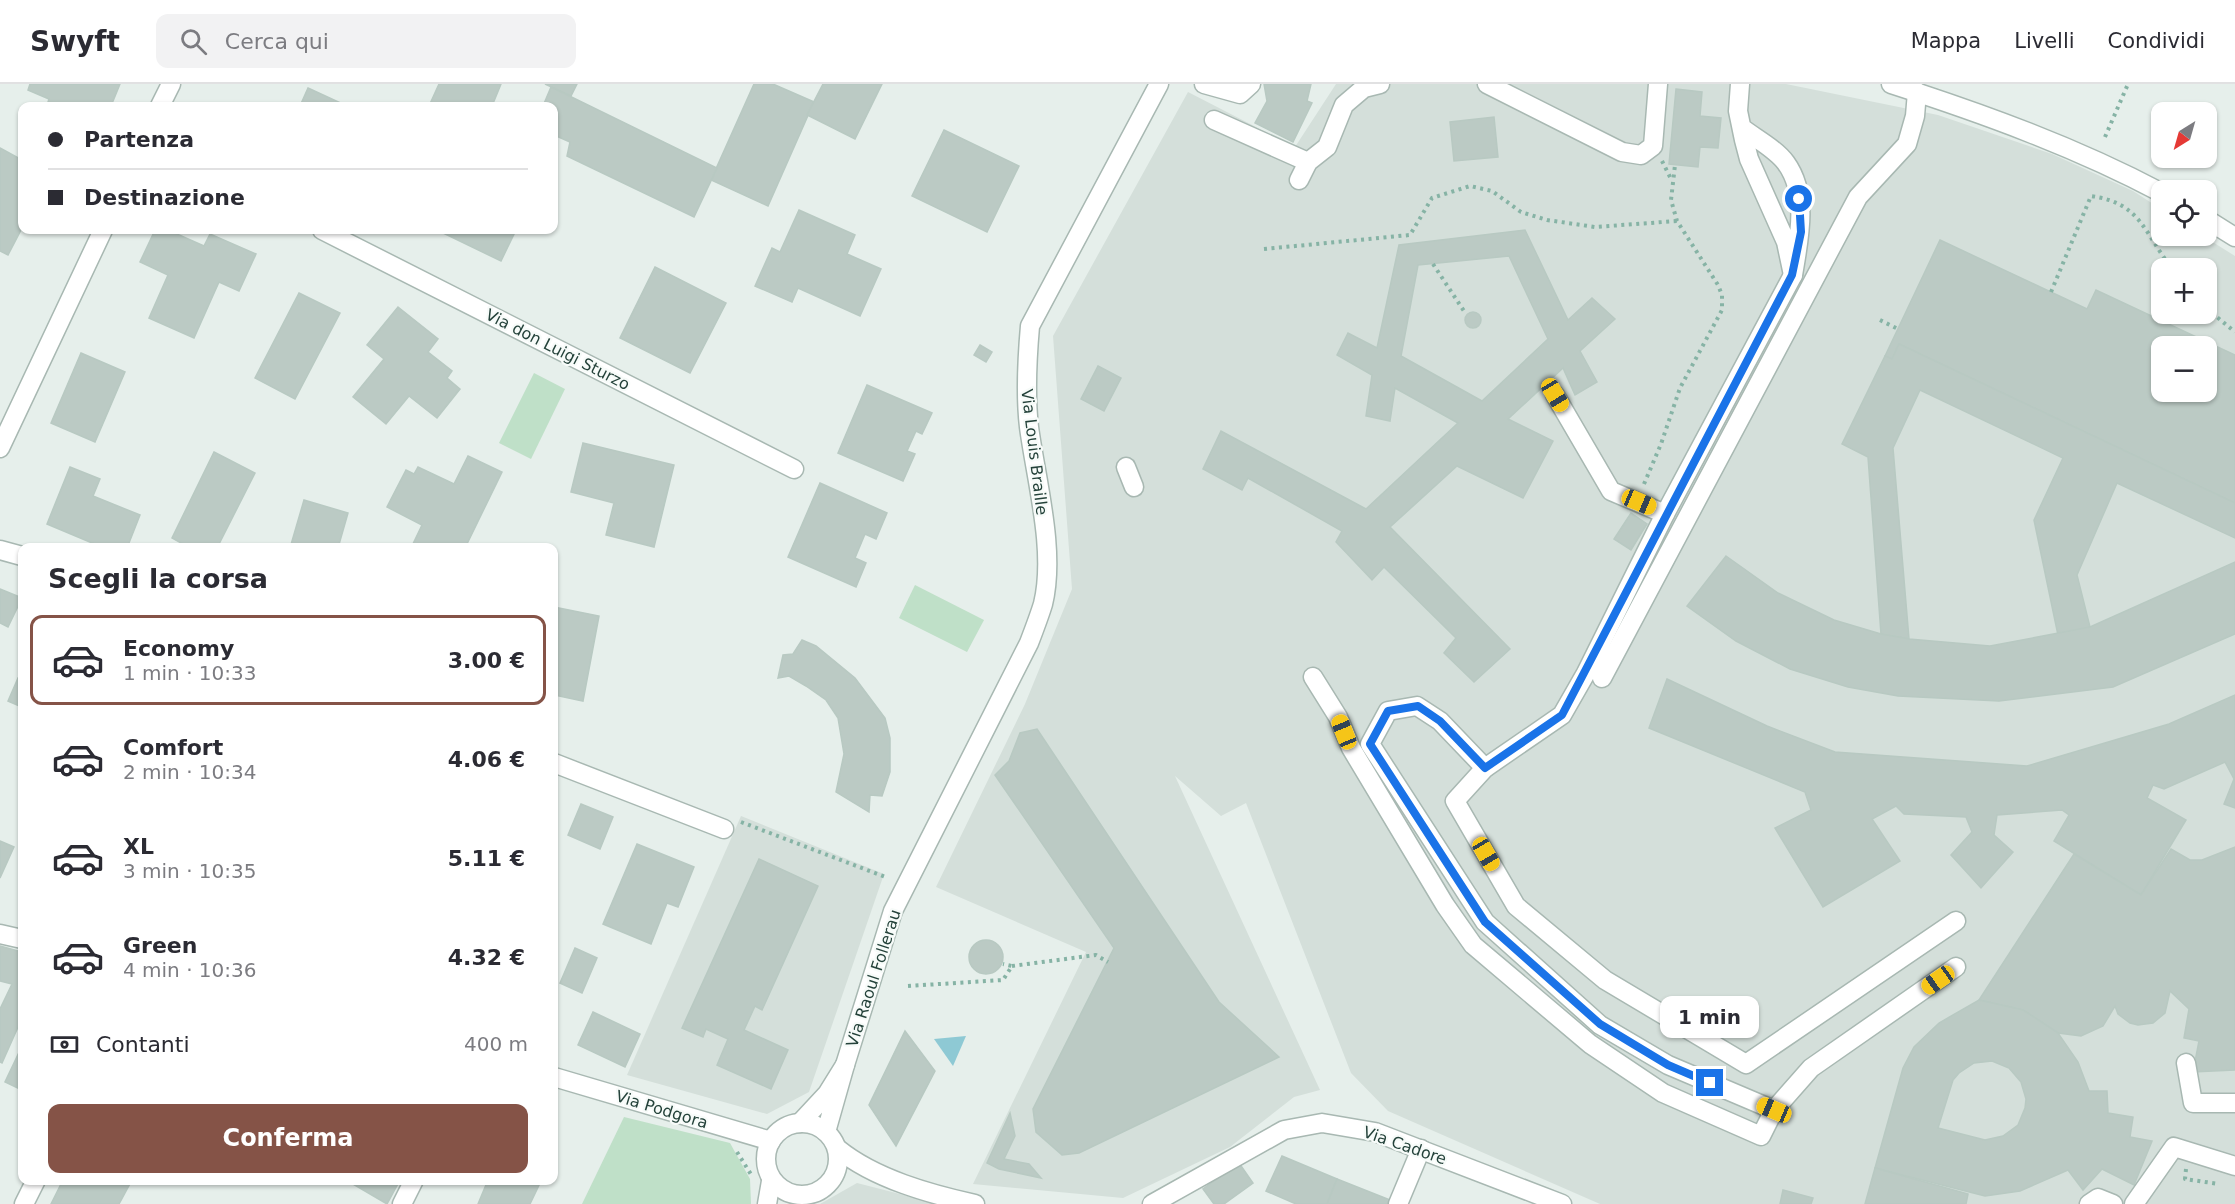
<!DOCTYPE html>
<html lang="it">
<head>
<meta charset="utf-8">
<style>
  :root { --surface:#fff; --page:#f2f2f3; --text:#2b2b33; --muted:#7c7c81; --line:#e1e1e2; --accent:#855347 }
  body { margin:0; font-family:"DejaVu Sans",sans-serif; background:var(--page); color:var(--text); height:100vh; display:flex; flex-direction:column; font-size:22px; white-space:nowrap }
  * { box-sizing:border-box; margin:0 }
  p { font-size:20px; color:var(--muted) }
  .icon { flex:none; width:33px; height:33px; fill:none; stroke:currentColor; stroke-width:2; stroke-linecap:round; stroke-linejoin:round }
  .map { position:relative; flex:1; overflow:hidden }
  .side { position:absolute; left:18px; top:459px; width:540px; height:642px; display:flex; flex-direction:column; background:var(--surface); border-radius:12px; box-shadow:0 2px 4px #0004 }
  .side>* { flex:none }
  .banner { position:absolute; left:18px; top:18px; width:540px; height:132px; border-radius:12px; box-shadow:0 2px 4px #0004; display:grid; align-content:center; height:132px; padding:0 30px; background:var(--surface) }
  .needle { width:39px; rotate:217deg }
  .tools { position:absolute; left:2151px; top:18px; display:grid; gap:12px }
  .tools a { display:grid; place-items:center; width:66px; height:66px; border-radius:12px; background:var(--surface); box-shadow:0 2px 4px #0004; font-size:30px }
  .end { position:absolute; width:27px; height:27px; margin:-14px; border:8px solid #1a73e8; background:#fff; box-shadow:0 0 0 3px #fff }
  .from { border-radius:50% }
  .bubble { position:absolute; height:42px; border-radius:12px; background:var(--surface); box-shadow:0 2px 4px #0004; font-size:20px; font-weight:800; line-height:42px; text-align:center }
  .car { position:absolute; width:18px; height:36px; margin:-18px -9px; border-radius:8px; box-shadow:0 0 4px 2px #0007; background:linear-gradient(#f5c518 24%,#345 0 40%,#f5c518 0 76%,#345 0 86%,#f5c518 0) }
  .banner b { display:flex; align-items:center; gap:21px; height:57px; font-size:22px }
  .banner b+b { border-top:2px solid var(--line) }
  .banner i { width:15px; height:15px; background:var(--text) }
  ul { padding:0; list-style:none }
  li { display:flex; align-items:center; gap:18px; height:90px; margin:0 12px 9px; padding:0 18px; border:3px solid transparent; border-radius:12px }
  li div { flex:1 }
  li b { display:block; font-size:22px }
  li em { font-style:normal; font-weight:800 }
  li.on { border-color:var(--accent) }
  li>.icon { width:54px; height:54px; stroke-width:1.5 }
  h2 { padding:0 30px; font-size:27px; line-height:72px }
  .pay { display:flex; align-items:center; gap:15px; height:66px; padding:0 30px; font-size:22px }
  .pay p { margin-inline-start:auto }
  .action { display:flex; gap:12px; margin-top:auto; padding:12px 30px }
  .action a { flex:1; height:69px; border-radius:12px; background:var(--accent); color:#fff; font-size:24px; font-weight:800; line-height:69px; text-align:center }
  header { display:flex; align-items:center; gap:36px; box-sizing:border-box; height:84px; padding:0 30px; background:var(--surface); border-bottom:2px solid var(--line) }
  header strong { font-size:28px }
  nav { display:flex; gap:33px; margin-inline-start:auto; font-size:21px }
  .search { width:420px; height:54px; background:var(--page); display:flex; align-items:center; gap:15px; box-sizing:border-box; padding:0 21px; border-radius:12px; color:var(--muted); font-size:22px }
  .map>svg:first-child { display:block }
  .built { fill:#d4dfda; fill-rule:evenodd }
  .green { fill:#bfe0c8 }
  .water { fill:#8ec9d4 }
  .building { fill:#bbcac4; stroke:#b8c9c2; stroke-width:1.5; fill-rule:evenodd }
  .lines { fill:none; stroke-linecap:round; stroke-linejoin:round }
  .minor-casing { stroke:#a8b8b2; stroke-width:21 }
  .path { stroke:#86b3a5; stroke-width:4; stroke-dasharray:3 4.5; stroke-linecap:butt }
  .minor { stroke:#fff; stroke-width:18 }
  .route { stroke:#1a73e8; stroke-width:8 }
  .labels { text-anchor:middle; stroke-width:4.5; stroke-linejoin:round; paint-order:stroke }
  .street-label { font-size:16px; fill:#24423a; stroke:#f7fbf9 }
</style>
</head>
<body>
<header>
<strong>Swyft</strong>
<div class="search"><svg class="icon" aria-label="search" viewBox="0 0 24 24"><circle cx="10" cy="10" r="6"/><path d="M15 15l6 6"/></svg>Cerca qui</div>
<nav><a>Mappa</a><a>Livelli</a><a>Condividi</a></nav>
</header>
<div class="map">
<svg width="2235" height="1120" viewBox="0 0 2235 1120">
  <rect width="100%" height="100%" fill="#e6efeb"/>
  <g class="built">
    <path d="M1336,0H1786L1938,31L2052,70L2133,107L2161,125L2162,152H2203L2235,172V1120H1600L1388,1027L1351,989L1246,719L1221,732L1175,692L1320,1006L1294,1013L1230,1063L1123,1114L973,1100L1086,868L936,803L1025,620L1072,505L1053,252L1188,8L1295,63ZM2162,184H2206V230H2162ZM2162,262H2206V308H2162Z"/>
    <polygon points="741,732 884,790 809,1008 767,1030 627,991"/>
    <polygon points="857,1099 939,1120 820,1120"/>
  </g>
  <g class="green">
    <polygon points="534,289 565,305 531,375 499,359"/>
    <polygon points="915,501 984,536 967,568 899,534"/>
    <polygon points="624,1033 730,1059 750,1095 751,1120 582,1120"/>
  </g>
  <polygon class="water" points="966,952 953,982 934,955"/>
  <g class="building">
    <polygon points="30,0 120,0 111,22 60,22 48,18 49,15 28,6"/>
    <polygon points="439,0 501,0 492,22 429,22"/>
    <polygon points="545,0 577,0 571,12"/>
    <polygon points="754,0 773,0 814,18 768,122 711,96"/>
    <polygon points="823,0 882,0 855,55 807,31"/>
    <polygon points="1264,0 1311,0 1307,17 1312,19 1293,58 1255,39 1267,17"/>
    <polygon points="551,3 717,84 694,133 567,72 570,58 554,51 554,22 543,22"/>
    <polygon points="308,4 347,22 300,22"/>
    <polygon points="1676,5 1702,8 1700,32 1721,34 1718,64 1700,63 1698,83 1669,80"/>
    <polygon points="1494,33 1498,73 1454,77 1450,38"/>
    <polygon points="944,46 1019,82 987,148 912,112"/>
    <polygon points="0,64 22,76 22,144 8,171 0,167"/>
    <polygon points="799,126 855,151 847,170 881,185 860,232 798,204 792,218 755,202 772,164 780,168"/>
    <polygon points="155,146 168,146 204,162 210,150 256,170 239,207 219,198 194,254 149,234 168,191 140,178"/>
    <polygon points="437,146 516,146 501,177"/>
    <path d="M1525,146L1568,236L1592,214L1615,235L1580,267L1597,298L1575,311L1563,284L1508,335L1553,357L1523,414L1457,382L1390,443L1510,565L1474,598L1444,569L1456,554L1384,483L1372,496L1336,458L1342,447L1248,394L1242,406L1203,385L1221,347L1366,425L1458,339L1395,304L1390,337L1366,332L1372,291L1337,271L1348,249L1377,264L1399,161ZM1509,172L1548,255L1482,317L1401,272L1418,181Z"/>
    <path d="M1940,156L2087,225L2096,206L2235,271V419L1899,260L1892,275L1885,272ZM2162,262H2206V308H2162Z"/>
    <polygon points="655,183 726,219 690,289 620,254"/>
    <polygon points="299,209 340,229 295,315 255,294"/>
    <polygon points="398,223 438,255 428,268 452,287 447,294 460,305 437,334 409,312 386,340 353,313 384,275 367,261"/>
    <circle cx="1473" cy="236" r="8"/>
    <polygon points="1899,260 2235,419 2235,454 2117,399 2077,491 2090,543 2058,551 2034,436 2063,374 1920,306 1893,364 1909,555 1881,550 1868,373 1842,360 1885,272 1892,275"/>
    <polygon points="980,261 992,268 986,278 974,271"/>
    <polygon points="81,269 125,288 95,358 51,339"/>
    <polygon points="1098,282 1121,294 1104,327 1081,315"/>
    <polygon points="867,301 932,329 922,350 916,347 907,367 915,370 903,397 838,369"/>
    <polygon points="583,359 674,381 654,463 606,451 614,419 571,408"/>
    <polygon points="214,368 255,389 217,464 190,464 172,454"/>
    <polygon points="468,372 502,388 465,464 411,464 422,441 387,423 406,386 414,390 418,383 454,400"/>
    <polygon points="70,383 100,395 93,412 140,431 127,464 104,464 47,440"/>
    <polygon points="820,399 887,429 876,455 865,450 855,474 866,479 856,503 788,473"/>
    <polygon points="304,416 348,429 338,464 290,464"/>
    <polygon points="1631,429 1647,440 1631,466 1614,455"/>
    <polygon points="1726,472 1778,509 1834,536 1881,550 1909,555 1990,562 2090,543 2235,478 2235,550 2113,603 1999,617 1898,612 1848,603 1790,585 1736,557 1687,522"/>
    <polygon points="0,505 22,514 8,543 0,539"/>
    <polygon points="554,523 599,532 583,617 554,611"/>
    <polygon points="802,556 816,562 855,594 885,634 890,654 890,688 882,712 870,711 869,728 836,708 844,670 838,634 826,616 806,602 789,592 778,594 783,571 793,570"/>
    <polygon points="18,594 22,596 22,623 8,617"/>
    <polygon points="1667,595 1767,642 1835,668 2027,682 2169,640 2235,611 2235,724 2224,720 2234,695 2225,678 2164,705 2153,701 2147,714 2186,736 2141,811 2054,757 2069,731 2062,726 1997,731 1994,751 2013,768 1981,804 1951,771 1972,748 1966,733 1904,730 1896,722 1872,735 1900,777 1823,823 1775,744 1811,726 1805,708 1649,644"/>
    <polygon points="1037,645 1219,918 1279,973 1079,1069 1062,1071 1036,1048 1033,1025 1114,864 995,691 1009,677 1020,649"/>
    <polygon points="581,720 613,733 600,765 568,751"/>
    <polygon points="0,757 14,763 0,794"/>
    <polygon points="637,760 694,783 678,823 667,819 651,860 603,840"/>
    <polygon points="2235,763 2235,986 2193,988 2199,957 2184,954 2189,925 2170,907 2165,929 2153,939 2138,941 2130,939 2118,930 2115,922 2103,942 2081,952 2058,949 2023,926 1979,916 2074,770 2141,811 2171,765 2190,776 2202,776"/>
    <polygon points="759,775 818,802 762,926 755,922 744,946 788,966 771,1005 717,981 728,955 706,945 703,953 682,944"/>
    <circle cx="986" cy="873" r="17"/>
    <polygon points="0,862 22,868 22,934 2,979 0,978 0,925 12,900 0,897"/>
    <polygon points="575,864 597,874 582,909 560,899"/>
    <path d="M1979,916L2023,926L2058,949L2078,978L2089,1007H2107L2108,1029L2133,1033L2130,1053L2152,1057L2134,1101L2102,1085L2083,1106L2068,1086L2020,1107L1985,1112L1875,1084L1903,984L1914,963L1939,939ZM1992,977L2009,984L2021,998L2026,1015L2025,1024L2018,1041L2003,1052L1985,1056L1938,1044L1953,996L1959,989L1974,979Z"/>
    <polygon points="593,928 640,950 625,983 578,961"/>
    <polygon points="905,947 935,987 896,1062 869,1021"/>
    <polygon points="22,962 22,1006 5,998"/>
    <polygon points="1010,1029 1015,1052 1004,1075 1029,1080 1041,1094 999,1085 987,1079"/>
    <polygon points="1282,1072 1337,1095 1327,1120 1296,1120 1266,1107"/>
    <polygon points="1239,1079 1253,1099 1224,1120 1214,1120 1203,1105"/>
    <polygon points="1875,1084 1968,1110 1966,1120 1865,1120"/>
    <polygon points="1337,1095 1390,1116 1389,1120 1327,1120"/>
    <polygon points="63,1096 132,1096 119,1120 51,1120"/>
    <polygon points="346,1096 400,1096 387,1120"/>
    <polygon points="488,1096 534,1096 540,1099 530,1120 478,1120"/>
    <polygon points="1783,1106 1813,1114 1811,1120 1780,1120"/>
  </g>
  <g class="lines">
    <defs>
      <g id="minor">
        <polyline points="1204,0 1240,10 1251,0"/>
        <polyline points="1487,0 1622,68 1641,71 1653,62 1658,0"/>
        <path d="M1740,0L1738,27L1744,56L1749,75L1786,158L1793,191C1799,155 1809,111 1786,79C1776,65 1755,54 1742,44"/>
        <path d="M1891,0C1984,30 2075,63 2162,109"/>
        <polyline points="160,22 171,0"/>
        <polyline points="1214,36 1308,78"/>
        <polyline points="1299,96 1308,78 1327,63 1344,21 1364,4 1380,0"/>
        <polyline points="2206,135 2235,153"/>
        <polyline points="322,146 794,385"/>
        <polyline points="1555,311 1611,407 1665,430 1586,589 1562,631 1485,684 1455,717 1516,822 1605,896 1746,980 1956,837"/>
        <polyline points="0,364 103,146"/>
        <polyline points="1126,383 1134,403"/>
        <polyline points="1665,430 1793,191"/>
        <polyline points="0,466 22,472"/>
        <polyline points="1313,593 1338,633 1351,664 1445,821 1473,861 1590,960 1663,1009 1761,1052 1774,1026"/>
        <polyline points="1602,594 1858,113 1907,60 1915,32 1917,8"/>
        <polyline points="554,679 724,745"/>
        <polyline points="1485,684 1440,637 1417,622 1388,627 1370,660 1485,838 1600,941 1668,981 1774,1026 1811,984 1956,883"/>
        <polyline points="0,850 22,855"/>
        <polyline points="2186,979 2193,1019 2235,1019"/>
        <path d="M845,981L893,827L1029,559C1034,546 1039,533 1043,520C1056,467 1036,396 1029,343C1025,309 1027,276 1030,242L1159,0"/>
        <polyline points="554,993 771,1057"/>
        <circle cx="802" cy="1075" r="36"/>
        <polyline points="800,1039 827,1010 845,981 826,1048"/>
        <path d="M838,1065C875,1095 930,1110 975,1120"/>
        <polyline points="24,1120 36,1096"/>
        <polyline points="402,1120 414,1096"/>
        <polyline points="767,1120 771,1097"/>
        <polyline points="1152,1120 1284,1046 1322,1039 1375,1048 1562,1120"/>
        <polyline points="1398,1120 1421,1065"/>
        <polyline points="2089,1120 2098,1114 2113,1120"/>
        <polyline points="2134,1120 2174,1063 2235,1082"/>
      </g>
    </defs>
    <use href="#minor" class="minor-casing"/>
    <g class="path">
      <polyline points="2105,53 2128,0"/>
      <polyline points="1662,77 1672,97"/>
      <polyline points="1264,165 1410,151 1432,114 1470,102 1492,107 1521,128 1547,136 1595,143 1677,137"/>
      <polyline points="1433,180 1466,230"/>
      <path d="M2051,208L2091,112C2142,119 2144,150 2172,184"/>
      <polyline points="2206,224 2235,248"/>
      <polyline points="1880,236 1898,245"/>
      <polyline points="1644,400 1661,360 1680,304 1722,226 1722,211 1718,201 1677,137 1671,116 1675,81"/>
      <polyline points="741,738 888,794"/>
      <polyline points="1012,882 1096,871 1108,878"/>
      <polyline points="908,902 1003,896 1012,882 1003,880"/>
      <polyline points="737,1068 752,1092"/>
      <polyline points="2186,1085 2185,1095 2219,1100"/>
    </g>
    <use href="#minor" class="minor"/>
  </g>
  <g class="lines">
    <polyline class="route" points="1710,999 1668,981 1600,940 1485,838 1370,660 1388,627 1418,622 1440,637 1485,684 1562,631 1792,191 1801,148 1799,115"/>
  </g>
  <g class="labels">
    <g class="street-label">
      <text transform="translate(558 265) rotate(27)" y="6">Via don Luigi Sturzo</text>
      <text transform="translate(1035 368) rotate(83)" y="6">Via Louis Braille</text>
      <text transform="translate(873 894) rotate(-72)" y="6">Via Raoul Follerau</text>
      <text transform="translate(662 1025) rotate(17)" y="6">Via Podgora</text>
      <text transform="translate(1405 1061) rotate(19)" y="6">Via Cadore</text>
    </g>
  </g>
</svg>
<div class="tools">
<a><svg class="needle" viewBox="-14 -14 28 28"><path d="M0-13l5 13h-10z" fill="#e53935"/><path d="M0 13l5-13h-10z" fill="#7c7c81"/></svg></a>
<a><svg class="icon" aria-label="locate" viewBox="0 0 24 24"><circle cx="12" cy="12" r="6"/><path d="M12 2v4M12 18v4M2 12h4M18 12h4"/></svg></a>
<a>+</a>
<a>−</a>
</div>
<i class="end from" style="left:1799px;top:115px"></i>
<i class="end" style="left:1710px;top:999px"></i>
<div class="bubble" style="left:1660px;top:912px;width:99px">1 min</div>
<i class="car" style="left:1555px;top:311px;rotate:149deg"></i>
<i class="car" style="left:1639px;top:418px;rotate:113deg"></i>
<i class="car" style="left:1344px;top:648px;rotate:338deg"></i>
<i class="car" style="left:1486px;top:770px;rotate:150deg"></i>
<i class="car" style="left:1938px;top:896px;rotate:235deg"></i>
<i class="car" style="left:1774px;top:1026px;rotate:293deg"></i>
<div class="banner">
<b><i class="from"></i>Partenza</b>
<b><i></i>Destinazione</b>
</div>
<section class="side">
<h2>Scegli la corsa</h2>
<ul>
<li class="on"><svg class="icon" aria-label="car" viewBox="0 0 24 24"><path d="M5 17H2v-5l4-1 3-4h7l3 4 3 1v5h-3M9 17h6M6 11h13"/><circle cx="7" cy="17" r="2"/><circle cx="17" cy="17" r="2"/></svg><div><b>Economy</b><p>1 min · 10:33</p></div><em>3.00 €</em></li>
<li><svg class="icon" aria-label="car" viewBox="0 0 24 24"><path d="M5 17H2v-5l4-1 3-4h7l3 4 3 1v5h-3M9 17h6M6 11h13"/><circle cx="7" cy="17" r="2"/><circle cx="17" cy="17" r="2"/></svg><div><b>Comfort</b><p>2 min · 10:34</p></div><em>4.06 €</em></li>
<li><svg class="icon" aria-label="car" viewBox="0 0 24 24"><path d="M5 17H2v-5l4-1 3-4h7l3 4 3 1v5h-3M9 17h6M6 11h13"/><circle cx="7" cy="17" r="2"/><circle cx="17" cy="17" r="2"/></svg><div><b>XL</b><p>3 min · 10:35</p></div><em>5.11 €</em></li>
<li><svg class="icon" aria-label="car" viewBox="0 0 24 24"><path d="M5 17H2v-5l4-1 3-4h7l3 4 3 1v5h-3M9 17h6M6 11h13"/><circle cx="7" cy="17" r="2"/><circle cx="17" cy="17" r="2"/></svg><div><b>Green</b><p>4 min · 10:36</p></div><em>4.32 €</em></li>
</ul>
<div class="pay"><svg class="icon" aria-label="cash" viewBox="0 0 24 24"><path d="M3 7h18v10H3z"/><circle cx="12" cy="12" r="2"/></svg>Contanti<p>400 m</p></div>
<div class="action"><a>Conferma</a></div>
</section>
</div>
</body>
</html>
